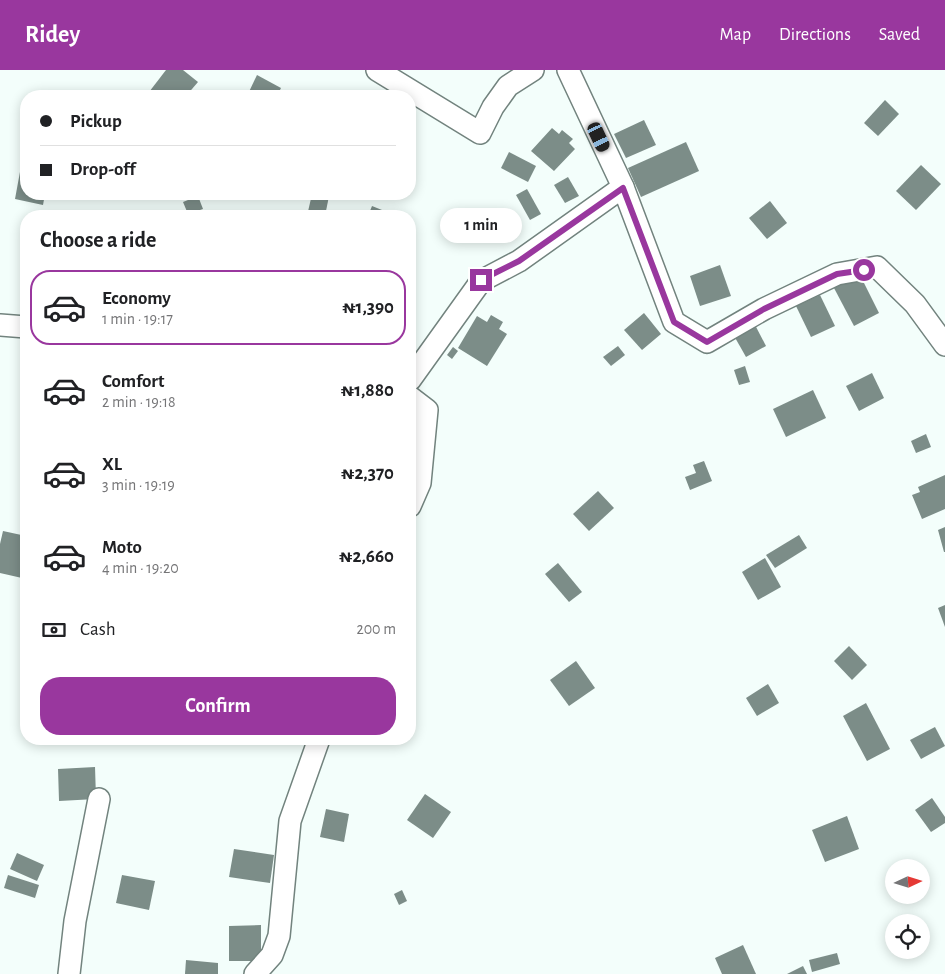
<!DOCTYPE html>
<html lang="en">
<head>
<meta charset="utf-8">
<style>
  :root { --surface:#fff; --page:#f6f6f6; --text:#202124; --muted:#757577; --line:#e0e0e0; --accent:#99379e }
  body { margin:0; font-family:"Alegreya Sans",sans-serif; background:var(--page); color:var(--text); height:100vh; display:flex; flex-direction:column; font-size:19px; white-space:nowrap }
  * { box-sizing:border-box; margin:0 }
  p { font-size:16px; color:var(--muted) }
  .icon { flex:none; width:28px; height:28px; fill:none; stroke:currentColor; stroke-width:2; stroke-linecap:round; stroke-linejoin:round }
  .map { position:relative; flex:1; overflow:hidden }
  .details { position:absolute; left:20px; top:140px; width:396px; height:535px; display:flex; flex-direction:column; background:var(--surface); border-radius:20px; box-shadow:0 2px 12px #0003 }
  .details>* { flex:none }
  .guide { position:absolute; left:20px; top:20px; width:396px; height:110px; border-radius:20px; box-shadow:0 2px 12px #0003; display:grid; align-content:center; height:110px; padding:0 20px; background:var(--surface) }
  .needle { width:32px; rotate:86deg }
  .tools { position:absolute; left:885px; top:789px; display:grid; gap:10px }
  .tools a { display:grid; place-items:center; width:45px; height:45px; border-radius:50%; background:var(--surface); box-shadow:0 2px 12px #0003; font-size:25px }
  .end { position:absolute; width:22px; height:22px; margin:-11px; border:6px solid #99379e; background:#fff; box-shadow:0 0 0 2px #fff }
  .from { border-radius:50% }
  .bubble { position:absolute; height:35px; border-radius:18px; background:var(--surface); box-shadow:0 2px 12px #0003; font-size:16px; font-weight:700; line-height:35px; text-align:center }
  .car { position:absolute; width:15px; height:30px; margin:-15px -8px; border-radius:6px; box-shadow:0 0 4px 1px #0007; background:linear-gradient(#222 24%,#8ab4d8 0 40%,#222 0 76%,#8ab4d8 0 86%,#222 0) }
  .guide b { display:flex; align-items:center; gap:18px; height:48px; font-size:19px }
  .guide b+b { border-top:1px solid var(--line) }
  .guide i { width:12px; height:12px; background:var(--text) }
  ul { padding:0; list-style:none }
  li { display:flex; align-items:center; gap:15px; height:75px; margin:0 10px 8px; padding:0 10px; border:2px solid transparent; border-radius:20px }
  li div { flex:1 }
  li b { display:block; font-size:19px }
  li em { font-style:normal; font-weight:700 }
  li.current { border-color:var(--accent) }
  li>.icon { width:45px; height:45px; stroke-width:1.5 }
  h2 { padding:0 20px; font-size:22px; line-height:60px }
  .pay { display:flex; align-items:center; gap:12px; height:55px; padding:0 20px; font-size:19px }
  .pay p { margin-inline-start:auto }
  .cta { display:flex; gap:10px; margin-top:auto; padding:10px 20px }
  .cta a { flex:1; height:58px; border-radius:20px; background:var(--accent); color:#fff; font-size:20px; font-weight:700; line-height:58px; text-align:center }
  header { display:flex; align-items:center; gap:30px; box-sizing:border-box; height:70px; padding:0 25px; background:var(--accent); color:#fff }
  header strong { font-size:24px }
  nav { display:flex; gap:28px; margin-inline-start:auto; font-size:18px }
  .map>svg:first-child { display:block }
  .building { fill:#7c8d88 }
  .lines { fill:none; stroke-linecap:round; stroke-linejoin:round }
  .street-casing { stroke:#72837e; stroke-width:24 }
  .street { stroke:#fff; stroke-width:21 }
  .route { stroke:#99379e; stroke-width:6 }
</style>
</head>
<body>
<header>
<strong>Ridey</strong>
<nav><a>Map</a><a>Directions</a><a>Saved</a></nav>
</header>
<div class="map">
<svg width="945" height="904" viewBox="0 0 945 904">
  <rect width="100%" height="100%" fill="#f3fefb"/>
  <g class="building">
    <polygon points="166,0 183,0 198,12 186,26 146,26"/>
    <polygon points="257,5 281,18 277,26 247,26"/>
    <polygon points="885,30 899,44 878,66 864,53"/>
    <polygon points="644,50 656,75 626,88 614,64"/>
    <polygon points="552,58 559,64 562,60 573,69 569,73 575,79 554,101 531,81"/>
    <polygon points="686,72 699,101 641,127 628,98"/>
    <polygon points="509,82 536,96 528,112 501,98"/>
    <polygon points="22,91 26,92 26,124 45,124 43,135 15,129"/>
    <polygon points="921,95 941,114 916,140 896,121"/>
    <polygon points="568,107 579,126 565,133 554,115"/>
    <polygon points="527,119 541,144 530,150 516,125"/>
    <polygon points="312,124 329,126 325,146 307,146"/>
    <polygon points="198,126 203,139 188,144 183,132"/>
    <polygon points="770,131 787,153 767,169 749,148"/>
    <polygon points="372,136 397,146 368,146"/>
    <polygon points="720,195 731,226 700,236 690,206"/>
    <polygon points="860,205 879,243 854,256 834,218"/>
    <polygon points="820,225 835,256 811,267 796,236"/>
    <polygon points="644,243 661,264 642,280 624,260"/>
    <polygon points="491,245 503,252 499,259 507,264 487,296 458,278 477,246 487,252"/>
    <polygon points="754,253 766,276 746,287 733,264"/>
    <polygon points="618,276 625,285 611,296 603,287"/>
    <polygon points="453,277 458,281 452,289 447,285"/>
    <polygon points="745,296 750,312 739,315 734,300"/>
    <polygon points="872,303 884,328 859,341 846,316"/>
    <polygon points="813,320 826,348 786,367 773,339"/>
    <polygon points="926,364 931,377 916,383 911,371"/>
    <polygon points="704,391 712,411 690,420 685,407 696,403 693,395"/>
    <polygon points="945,405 945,439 922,449 912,425 920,422 918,417"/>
    <polygon points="598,421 614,438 589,461 573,444"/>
    <polygon points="945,457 945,482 944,482 938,460"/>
    <polygon points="3,461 26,466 26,492 22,508 0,503 0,474"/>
    <polygon points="799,465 807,478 775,498 766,485"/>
    <polygon points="765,488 781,517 758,530 742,502"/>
    <polygon points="558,493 582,522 569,532 545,504"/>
    <polygon points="945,535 945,557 938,538"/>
    <polygon points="849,576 867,595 852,610 834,591"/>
    <polygon points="576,591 595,618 569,636 550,610"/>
    <polygon points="768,614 779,633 757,646 746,628"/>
    <polygon points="866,633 890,679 867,691 843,646"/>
    <polygon points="935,657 945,676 921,689 910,670"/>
    <polygon points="95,697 96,729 59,731 58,699"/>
    <polygon points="425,724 451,742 433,768 407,750"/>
    <polygon points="932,728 945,747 945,753 931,762 915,740"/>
    <polygon points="326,739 349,744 344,772 320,767"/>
    <polygon points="847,746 859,779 825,792 812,760"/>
    <polygon points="234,779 274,785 270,813 229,807"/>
    <polygon points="17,783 44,795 37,811 10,799"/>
    <polygon points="8,805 39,815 35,828 4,818"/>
    <polygon points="122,805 155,811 149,840 116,833"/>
    <polygon points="402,820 407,831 399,835 394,824"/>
    <polygon points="261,855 261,891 229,891 229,856"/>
    <polygon points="743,875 756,904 722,904 715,888"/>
    <polygon points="837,883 840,894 812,902 809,890"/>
    <polygon points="186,890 218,893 218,904 185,904"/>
    <polygon points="803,896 807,904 787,904"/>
  </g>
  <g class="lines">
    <defs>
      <g id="street">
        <polyline points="377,0 480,63 493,37 508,16 533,0"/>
        <polyline points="568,0 623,117 674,252 707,272 764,239 837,204 877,197 915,234 945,275"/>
        <polyline points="0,255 26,257"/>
        <polyline points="410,310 481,211 519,191 623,117"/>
        <polyline points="410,327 427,340 420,413 410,436"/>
        <polyline points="69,904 75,851 99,729"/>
        <polyline points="255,904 272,885 279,866 290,751 319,669"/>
      </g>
    </defs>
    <use href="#street" class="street-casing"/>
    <use href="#street" class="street"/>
  </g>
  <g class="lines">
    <polyline class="route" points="481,210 519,191 623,118 674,252 707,272 764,239 837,204 864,200"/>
  </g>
</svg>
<div class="tools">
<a><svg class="needle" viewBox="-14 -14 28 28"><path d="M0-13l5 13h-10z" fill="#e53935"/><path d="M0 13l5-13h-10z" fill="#757577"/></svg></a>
<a><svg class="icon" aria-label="locate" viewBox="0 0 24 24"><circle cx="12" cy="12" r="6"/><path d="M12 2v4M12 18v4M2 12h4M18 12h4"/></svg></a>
</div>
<i class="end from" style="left:864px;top:200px"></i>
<i class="end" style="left:481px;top:210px"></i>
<div class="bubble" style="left:440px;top:138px;width:82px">1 min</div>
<i class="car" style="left:599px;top:67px;rotate:155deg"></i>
<div class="guide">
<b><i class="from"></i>Pickup</b>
<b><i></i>Drop-off</b>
</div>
<section class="details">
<h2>Choose a ride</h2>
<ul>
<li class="current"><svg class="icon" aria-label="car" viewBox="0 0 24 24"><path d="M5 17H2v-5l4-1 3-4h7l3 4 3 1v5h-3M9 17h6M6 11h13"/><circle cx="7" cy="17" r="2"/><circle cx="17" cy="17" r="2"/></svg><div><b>Economy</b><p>1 min · 19:17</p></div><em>₦1,390</em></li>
<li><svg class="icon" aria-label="car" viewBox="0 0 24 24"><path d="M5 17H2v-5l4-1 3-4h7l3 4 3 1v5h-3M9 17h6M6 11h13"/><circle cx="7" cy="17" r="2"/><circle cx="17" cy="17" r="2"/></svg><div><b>Comfort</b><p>2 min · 19:18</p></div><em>₦1,880</em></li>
<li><svg class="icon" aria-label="car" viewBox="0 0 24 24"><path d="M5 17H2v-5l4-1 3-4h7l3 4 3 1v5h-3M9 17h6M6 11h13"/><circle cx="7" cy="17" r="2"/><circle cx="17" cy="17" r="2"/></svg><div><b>XL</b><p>3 min · 19:19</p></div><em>₦2,370</em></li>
<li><svg class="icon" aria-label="car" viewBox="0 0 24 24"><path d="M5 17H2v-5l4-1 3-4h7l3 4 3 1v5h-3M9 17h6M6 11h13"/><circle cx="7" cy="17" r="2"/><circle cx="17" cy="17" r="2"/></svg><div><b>Moto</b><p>4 min · 19:20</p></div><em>₦2,660</em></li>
</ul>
<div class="pay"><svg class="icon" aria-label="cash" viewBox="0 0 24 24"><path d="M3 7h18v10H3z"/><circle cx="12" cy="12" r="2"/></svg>Cash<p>200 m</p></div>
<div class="cta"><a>Confirm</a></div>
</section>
</div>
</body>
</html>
